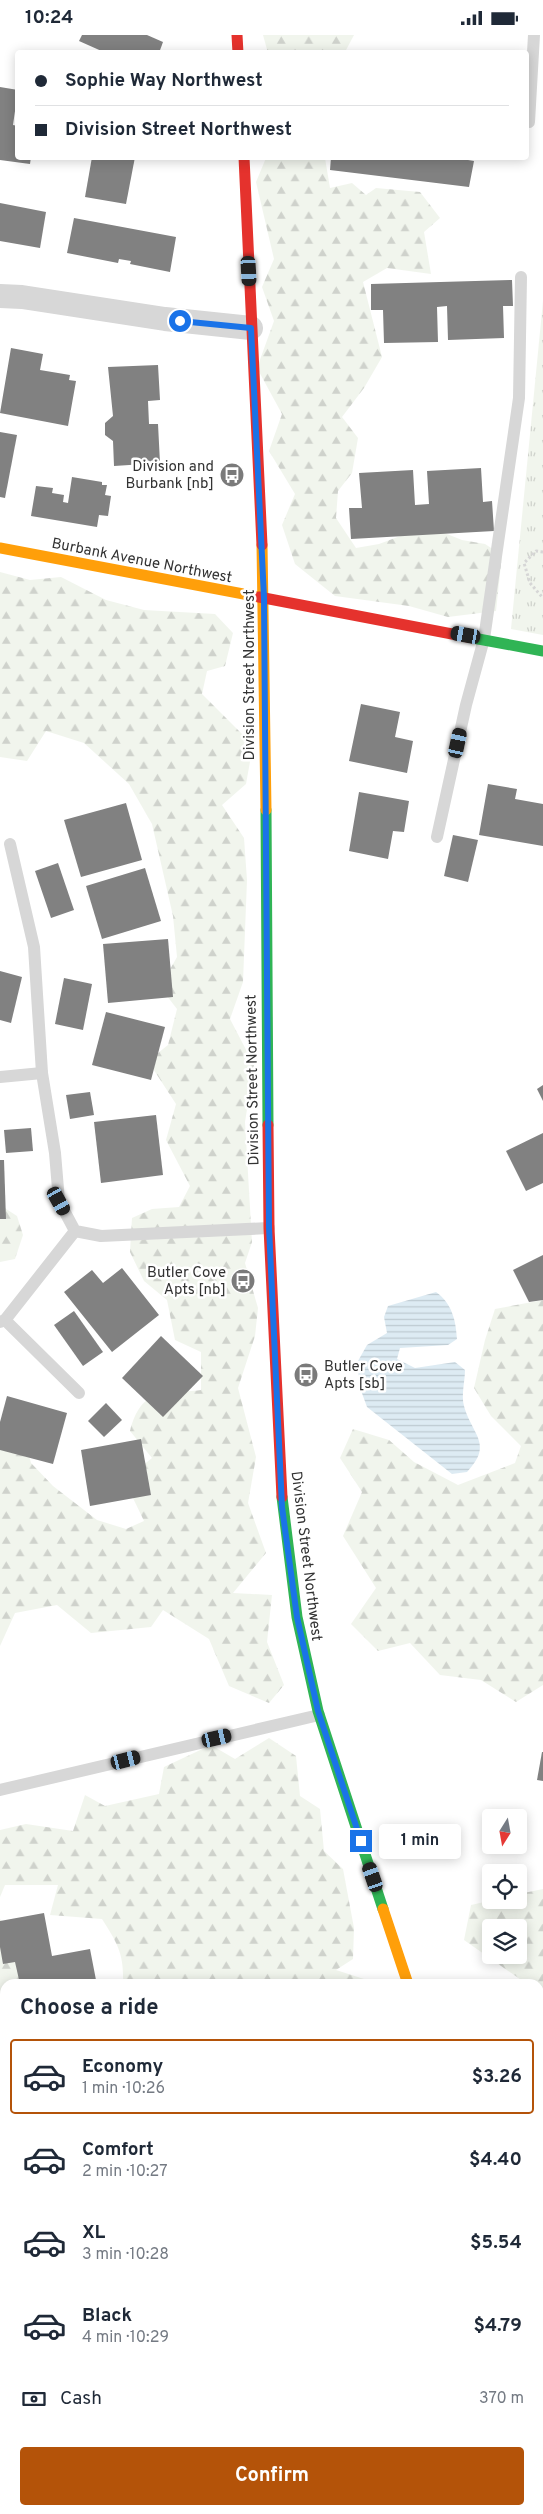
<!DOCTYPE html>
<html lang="en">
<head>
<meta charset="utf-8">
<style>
  :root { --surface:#fff; --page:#f6f6f7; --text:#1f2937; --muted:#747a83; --line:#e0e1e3; --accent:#b45309 }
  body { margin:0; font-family:Overpass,sans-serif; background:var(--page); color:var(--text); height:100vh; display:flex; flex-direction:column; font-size:19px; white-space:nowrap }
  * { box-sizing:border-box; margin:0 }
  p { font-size:16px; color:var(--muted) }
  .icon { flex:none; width:28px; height:28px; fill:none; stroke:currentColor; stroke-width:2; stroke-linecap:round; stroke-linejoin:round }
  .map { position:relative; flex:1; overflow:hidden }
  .details { position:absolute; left:0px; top:1944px; width:544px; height:536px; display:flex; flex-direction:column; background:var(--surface); border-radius:15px 15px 0 0; box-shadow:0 2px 12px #0003 }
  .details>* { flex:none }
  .top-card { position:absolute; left:15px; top:15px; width:514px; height:110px; border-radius:5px; box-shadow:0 2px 12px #0003; display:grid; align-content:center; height:110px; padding:0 20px; background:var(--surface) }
  .needle { width:32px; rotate:191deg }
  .controls { position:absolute; left:482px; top:1774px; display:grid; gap:10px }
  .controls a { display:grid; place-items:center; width:45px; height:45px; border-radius:5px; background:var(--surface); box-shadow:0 2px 12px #0003; font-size:25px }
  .end { position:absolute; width:22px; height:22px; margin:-11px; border:6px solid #1a73e8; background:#fff; box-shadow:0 0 0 2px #fff }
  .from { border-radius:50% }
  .bubble { position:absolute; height:35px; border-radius:5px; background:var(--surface); box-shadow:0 2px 12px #0003; font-size:16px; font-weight:700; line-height:35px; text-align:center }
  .car { position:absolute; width:15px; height:30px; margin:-15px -8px; border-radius:6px; box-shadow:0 0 4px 1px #0007; background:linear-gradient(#222 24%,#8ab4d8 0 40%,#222 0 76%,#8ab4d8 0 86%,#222 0) }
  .top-card b { display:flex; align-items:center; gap:18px; height:48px; font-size:19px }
  .top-card b+b { border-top:1px solid var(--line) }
  .top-card i { width:12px; height:12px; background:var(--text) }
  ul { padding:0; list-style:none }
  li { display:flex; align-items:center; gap:15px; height:75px; margin:0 10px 8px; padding:0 10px; border:2px solid transparent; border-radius:5px }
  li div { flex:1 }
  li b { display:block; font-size:19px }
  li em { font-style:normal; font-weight:700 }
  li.current { border-color:var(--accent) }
  li>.icon { width:45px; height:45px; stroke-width:1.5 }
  h2 { padding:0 20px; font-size:22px; line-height:60px }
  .pay { display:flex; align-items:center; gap:12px; height:55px; padding:0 20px; font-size:19px }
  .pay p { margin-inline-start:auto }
  .cta { display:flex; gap:10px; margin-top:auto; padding:10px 20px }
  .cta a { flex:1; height:58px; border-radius:5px; background:var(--accent); color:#fff; font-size:20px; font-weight:700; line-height:58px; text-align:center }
  .status { display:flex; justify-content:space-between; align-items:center; height:35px; padding:0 25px; background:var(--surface); direction:ltr }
  .status svg { height:14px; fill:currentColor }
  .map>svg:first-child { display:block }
  .forest { fill:url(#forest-firs); fill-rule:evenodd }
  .park { fill:url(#park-tufts) }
  .water { fill:url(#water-rules) }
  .building { fill:#818181 }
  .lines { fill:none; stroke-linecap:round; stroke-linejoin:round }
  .path { stroke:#d6d6d6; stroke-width:3; stroke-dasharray:2.5 2.5; stroke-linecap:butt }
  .lane { stroke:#d7d7d7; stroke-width:12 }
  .street { stroke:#d7d7d7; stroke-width:24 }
  .fast { stroke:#30b455; stroke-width:11 }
  .slow { stroke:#ff9f0a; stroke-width:11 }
  .jam { stroke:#e5322d; stroke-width:11 }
  .route { stroke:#1a73e8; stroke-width:6 }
  .labels { text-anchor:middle; stroke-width:5; stroke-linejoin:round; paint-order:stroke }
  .poi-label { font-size:15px; fill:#333; stroke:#fff; text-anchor:end }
  .street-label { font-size:15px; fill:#333; stroke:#fff }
</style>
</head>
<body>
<div class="status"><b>10:24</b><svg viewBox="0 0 49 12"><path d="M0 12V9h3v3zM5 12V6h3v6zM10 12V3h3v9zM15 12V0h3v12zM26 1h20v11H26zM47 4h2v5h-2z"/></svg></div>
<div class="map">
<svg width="543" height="2479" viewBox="0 0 543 2479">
  <defs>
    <pattern id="forest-firs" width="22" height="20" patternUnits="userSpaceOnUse" patternTransform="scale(1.25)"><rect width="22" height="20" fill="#f1f5ed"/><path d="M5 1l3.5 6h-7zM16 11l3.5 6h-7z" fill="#cfd2cc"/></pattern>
    <pattern id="park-tufts" width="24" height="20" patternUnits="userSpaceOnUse" patternTransform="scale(1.25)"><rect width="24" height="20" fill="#f1f5ed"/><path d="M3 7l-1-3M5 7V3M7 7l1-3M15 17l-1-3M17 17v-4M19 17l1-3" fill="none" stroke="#cfd2cc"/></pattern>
    <pattern id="water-rules" width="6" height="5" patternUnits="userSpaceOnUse" patternTransform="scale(1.25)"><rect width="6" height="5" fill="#ddebf3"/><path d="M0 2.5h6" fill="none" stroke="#becad1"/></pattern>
  </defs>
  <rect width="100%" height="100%" fill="#fff"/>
  <g class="forest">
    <polygon points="263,0 354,0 345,17 268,18"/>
    <polygon points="266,123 325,123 330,153 352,148 366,160 376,153 420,157 440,183 424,197 431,239 387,233 363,247 382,322 364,353 342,382 358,403 352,438 338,456 336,483 356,513 379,509 427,491 462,505 485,509 502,520 496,576 448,582 409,571 335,561 295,529 282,490 295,459 269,416 282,379 257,333 274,286 262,252 274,224 256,147"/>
    <path d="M0,537L30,545L61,542L106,565L144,575L215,579L233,598L225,631L207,636L202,659L253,710L246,749L222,770L244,803L247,845L243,947L230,984L254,1030L245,1087L252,1207L245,1228L258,1273L255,1301L238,1353L256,1422L248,1468L266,1518L233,1558L272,1560L267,1607L284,1650L269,1668L229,1651L209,1604L163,1575L151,1592L91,1598L57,1570L15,1578L0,1611V1403L26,1409L31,1428L53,1451L97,1485L126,1494L144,1486L132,1461L131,1440L152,1423L130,1396C142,1351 164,1360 201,1355V1317L175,1305L167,1265L144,1246L130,1217L132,1183L152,1174L179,1172L190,1151L166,1105L176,1069L148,1026L168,1010L177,974L160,952L177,922L173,881L152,789L129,749L84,708L46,696L27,726L0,722Z"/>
    <polygon points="0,1170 17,1181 23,1200 15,1224 0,1227"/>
    <polygon points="543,1265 543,1650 516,1667 481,1645 440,1640 410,1608 378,1616 351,1589 376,1553 343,1501 362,1457 340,1423 353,1394 389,1405 414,1427 458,1450 515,1428 521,1411 491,1381 474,1353 485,1305 495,1274"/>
    <path d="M269,1703L296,1721L300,1761L320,1774L324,1816L343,1834L354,1893L353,1924L336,1935L364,1944L367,1949H123C124,1919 118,1909 102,1884L50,1880L58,1850H5L0,1862V1795L26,1789L73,1796L85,1760L105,1771L159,1759L164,1732L211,1710L235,1724Z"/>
    <path d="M543,1854V2047L539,2046V1949H527L464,1905L471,1870L493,1865H519V1859ZM491,1892H519V1920H491Z"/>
    <polygon points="0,1884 18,1902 23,1949 5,1949 5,2475 287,2475 281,2479 0,2479"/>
    <polygon points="539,2128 543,2131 543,2290 539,2286"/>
    <polygon points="467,2475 516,2475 516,2479 468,2479"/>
  </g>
  <polygon class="park" points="543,266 543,600 511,594"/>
  <path class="water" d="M436,1257C452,1268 456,1286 457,1304L448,1310L400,1313L397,1324L415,1333L455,1327L465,1335C465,1346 461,1360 464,1371C472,1400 494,1409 467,1437L452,1439L367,1372L359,1350L358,1326L367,1310L387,1298L384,1282L388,1271Z"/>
  <g class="building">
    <polygon points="82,0 147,0 163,7 159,18 106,18 79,6"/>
    <polygon points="0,52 18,55 13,90 18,91 18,122 31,122 30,129 0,125"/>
    <polygon points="92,122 135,122 126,169 85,162"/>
    <polygon points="331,122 462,122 462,124 474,126 469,152 330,135"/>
    <polygon points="0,168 46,177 40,213 0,206"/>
    <polygon points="74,183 176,202 170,237 130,229 131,226 119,224 118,228 67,218"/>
    <polygon points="512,245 513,271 503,271 504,303 448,305 447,271 437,272 438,307 384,308 383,275 371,275 371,249"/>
    <polygon points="11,313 43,319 40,335 70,340 69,345 76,346 68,391 0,378"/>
    <polygon points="158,330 160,365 148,366 149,389 158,389 160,428 114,431 113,406 105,400 105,388 113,381 108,332"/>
    <polygon points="0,397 17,400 5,463 0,462"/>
    <polygon points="481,433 483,467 492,466 494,496 351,504 349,473 362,473 359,438 413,435 415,470 429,469 427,436"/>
    <polygon points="72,442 102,447 102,450 107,450 105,460 111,461 108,481 99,480 97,492 31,481 36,451 53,453 52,458 64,460 63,467 68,468"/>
    <polygon points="361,669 400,677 395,702 413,706 407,738 349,726"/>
    <polygon points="488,749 517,754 515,764 543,769 543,811 479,800"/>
    <polygon points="359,757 409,766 404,797 393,796 388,824 349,816"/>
    <polygon points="126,768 142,825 81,842 64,785"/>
    <polygon points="453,800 478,805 468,847 444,841"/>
    <polygon points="58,828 74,875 51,883 35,836"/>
    <polygon points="145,833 161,886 102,904 86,851"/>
    <polygon points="168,904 173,962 108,968 103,909"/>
    <polygon points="0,936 22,942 11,988 0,985"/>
    <polygon points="64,943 92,949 83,995 55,989"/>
    <polygon points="106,977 165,992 151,1045 92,1030"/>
    <polygon points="543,1050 543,1066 537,1054"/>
    <polygon points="90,1057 94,1080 70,1084 66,1060"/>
    <polygon points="156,1080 163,1140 101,1148 94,1087"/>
    <polygon points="31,1093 33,1116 6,1118 4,1095"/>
    <polygon points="543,1098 543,1148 526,1156 506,1116"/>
    <polygon points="0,1125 4,1125 6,1184 0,1184"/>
    <polygon points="543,1220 543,1265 529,1267 513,1235"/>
    <polygon points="122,1233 159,1280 112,1317 64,1257 92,1235 103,1248"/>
    <polygon points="74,1276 103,1317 83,1331 54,1290"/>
    <polygon points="161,1301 203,1341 163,1382 122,1343"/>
    <polygon points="7,1361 67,1378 53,1429 0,1415 0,1387"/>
    <polygon points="106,1368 122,1385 104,1402 88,1386"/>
    <polygon points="141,1404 151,1460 90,1471 81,1415"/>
    <polygon points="542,1717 543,1717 543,1746 537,1745"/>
    <polygon points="44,1878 52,1921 90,1914 96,1945 87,1947 87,1949 20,1949 15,1927 3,1929 0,1912 0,1886"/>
  </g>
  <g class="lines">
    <polyline class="path" points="543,517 536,516 524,528 530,548 543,563"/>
    <g class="lane">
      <polyline points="529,87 534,0"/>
      <polyline points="437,802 466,670 484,604 519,363 521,242"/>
      <polyline points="10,809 34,912 42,1038 55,1118 59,1166 75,1196 101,1201 269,1193"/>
      <polyline points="0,1042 42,1038"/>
      <polyline points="5,1285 75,1196"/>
      <polyline points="0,1287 5,1285 79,1358"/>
      <polyline points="0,1755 319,1680"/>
    </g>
    <polyline class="street" points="0,261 22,262 165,284 251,293"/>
    <g class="fast">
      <polyline points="473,603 543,616"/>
      <polyline points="266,775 268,1090"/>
      <polyline points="282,1462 297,1582 318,1676 383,1874"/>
    </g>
    <g class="slow">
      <polyline points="262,510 266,775"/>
      <polyline points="0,513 259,562"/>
      <polyline points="383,1874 408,1949"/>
      <polyline points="539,2346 543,2357"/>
    </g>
    <g class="jam">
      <polyline points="237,0 238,18"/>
      <polyline points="244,122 262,510"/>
      <polyline points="259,562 473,603"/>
      <polyline points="268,1090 269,1193 282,1462"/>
    </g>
  </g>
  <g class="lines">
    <polyline class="route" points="180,286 251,293 264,563 269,1192 282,1472 297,1582 318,1676 361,1806"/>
  </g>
  <defs>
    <symbol id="bus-disc" viewBox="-11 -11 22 22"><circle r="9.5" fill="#7a7a7a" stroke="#fff"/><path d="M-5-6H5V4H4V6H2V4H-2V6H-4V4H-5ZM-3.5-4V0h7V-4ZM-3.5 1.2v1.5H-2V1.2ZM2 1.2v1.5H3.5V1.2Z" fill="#fff"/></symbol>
  </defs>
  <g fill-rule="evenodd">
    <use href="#bus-disc" x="218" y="426" width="28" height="28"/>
    <use href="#bus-disc" x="229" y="1232" width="28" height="28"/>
    <use href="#bus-disc" x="292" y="1326" width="28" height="28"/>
  </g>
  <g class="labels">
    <g class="poi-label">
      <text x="214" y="436">Division and<tspan x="214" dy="17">Burbank [nb]</tspan></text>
      <text x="226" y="1242">Butler Cove<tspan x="226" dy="17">Apts [nb]</tspan></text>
      <text x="324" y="1336" text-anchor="start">Butler Cove<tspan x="324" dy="17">Apts [sb]</tspan></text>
    </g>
    <g class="street-label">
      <text transform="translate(142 525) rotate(11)" y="5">Burbank Avenue Northwest</text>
      <text transform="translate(249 640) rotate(-90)" y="5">Division Street Northwest</text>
      <text transform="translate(252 1045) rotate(-91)" y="5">Division Street Northwest</text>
      <text transform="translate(307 1521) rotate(83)" y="5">Division Street Northwest</text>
    </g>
  </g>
</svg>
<div class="controls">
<a><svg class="needle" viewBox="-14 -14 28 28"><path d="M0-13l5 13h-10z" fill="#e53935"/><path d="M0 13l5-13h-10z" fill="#747a83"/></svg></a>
<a><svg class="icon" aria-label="locate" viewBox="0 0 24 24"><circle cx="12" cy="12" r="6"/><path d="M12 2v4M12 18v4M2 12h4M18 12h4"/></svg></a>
<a><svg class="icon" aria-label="layers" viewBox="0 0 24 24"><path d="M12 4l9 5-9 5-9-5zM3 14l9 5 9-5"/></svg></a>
</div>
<i class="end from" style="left:180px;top:286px"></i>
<i class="end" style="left:361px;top:1806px"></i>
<div class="bubble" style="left:379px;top:1789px;width:82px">1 min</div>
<i class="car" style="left:249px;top:236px;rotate:177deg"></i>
<i class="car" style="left:466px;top:600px;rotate:280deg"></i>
<i class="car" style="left:458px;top:708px;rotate:12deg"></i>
<i class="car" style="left:59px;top:1166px;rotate:151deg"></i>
<i class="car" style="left:217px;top:1703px;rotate:77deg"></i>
<i class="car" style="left:126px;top:1725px;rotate:76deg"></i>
<i class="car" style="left:373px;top:1842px;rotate:341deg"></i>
<div class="top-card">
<b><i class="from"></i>Sophie Way Northwest</b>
<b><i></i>Division Street Northwest</b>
</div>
<section class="details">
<h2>Choose a ride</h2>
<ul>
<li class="current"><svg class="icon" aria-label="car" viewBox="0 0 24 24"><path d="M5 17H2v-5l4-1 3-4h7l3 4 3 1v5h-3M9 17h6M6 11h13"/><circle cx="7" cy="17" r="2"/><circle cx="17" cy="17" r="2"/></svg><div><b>Economy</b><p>1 min · 10:26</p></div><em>$3.26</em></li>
<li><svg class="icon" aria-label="car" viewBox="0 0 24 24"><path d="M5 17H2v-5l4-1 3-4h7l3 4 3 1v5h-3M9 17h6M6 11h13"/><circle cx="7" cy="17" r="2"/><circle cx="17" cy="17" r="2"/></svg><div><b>Comfort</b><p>2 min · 10:27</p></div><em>$4.40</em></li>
<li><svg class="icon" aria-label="car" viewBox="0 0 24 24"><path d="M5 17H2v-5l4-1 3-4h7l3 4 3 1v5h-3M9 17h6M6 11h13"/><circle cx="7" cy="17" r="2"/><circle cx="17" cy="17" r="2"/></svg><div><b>XL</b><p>3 min · 10:28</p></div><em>$5.54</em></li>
<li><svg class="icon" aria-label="car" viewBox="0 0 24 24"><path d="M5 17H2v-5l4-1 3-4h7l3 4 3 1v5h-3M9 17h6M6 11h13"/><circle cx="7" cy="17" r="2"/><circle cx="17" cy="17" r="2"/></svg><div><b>Black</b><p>4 min · 10:29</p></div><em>$4.79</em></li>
</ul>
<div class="pay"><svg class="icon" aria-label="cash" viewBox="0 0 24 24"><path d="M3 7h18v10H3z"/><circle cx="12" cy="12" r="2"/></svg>Cash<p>370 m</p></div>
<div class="cta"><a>Confirm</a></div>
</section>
</div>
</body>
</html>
